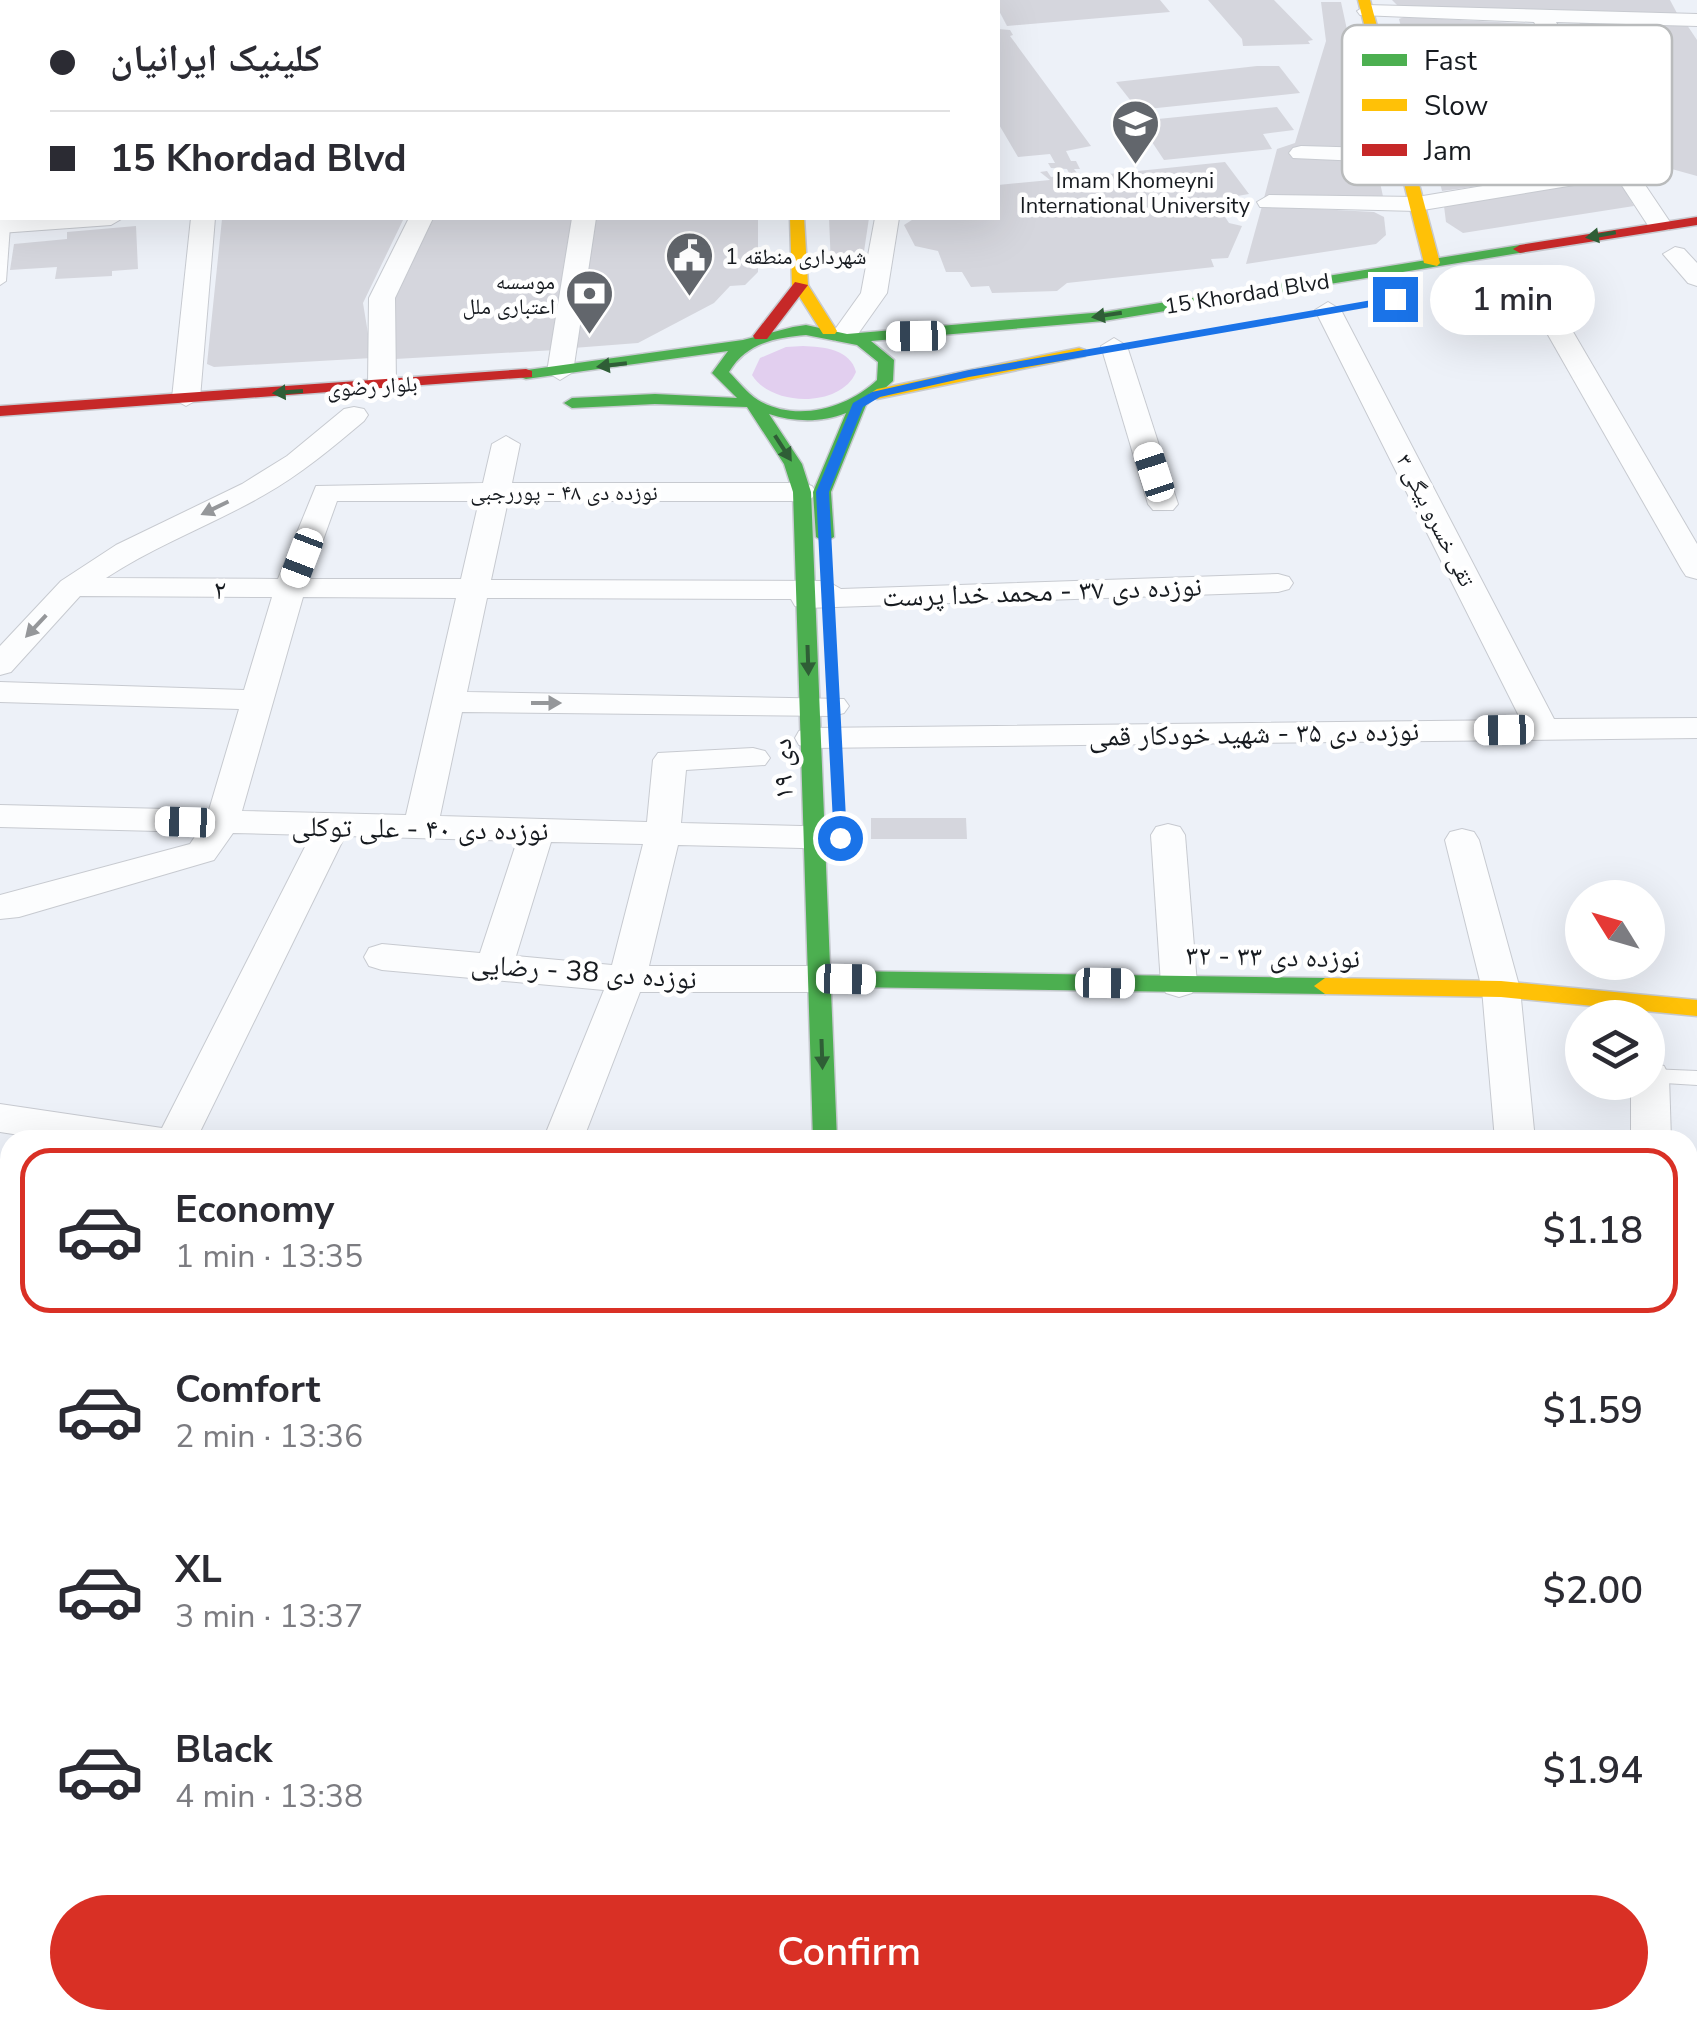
<!DOCTYPE html>
<html lang="en">
<head>
<meta charset="utf-8">
<style>
  :root { --surface:#fff; --page:#f7f7f7; --text:#2b2b33; --muted:#7c7c81; --line:#e1e1e2; --accent:#d93025 }
  body { margin:0; font-family:"Nunito Sans","Noto Naskh Arabic",sans-serif; background:var(--page); color:var(--text); height:100vh; display:flex; flex-direction:column; font-size:38px; white-space:nowrap }
  * { box-sizing:border-box; margin:0 }
  p { font-size:32px; color:var(--muted) }
  .icon { flex:none; width:55px; height:55px; fill:none; stroke:currentColor; stroke-width:2; stroke-linecap:round; stroke-linejoin:round }
  .map { position:relative; flex:1; overflow:hidden }
  .panel { position:absolute; left:0px; top:1130px; width:1698px; height:900px; display:flex; flex-direction:column; background:var(--surface); border-radius:30px 30px 0 0; box-shadow:0 10px 40px #0002 }
  .panel>* { flex:none }
  .hud { position:absolute; left:0px; top:0px; width:1000px; height:220px; box-shadow:0 10px 40px #0002; display:grid; align-content:center; height:220px; padding:0 50px; background:var(--surface) }
  .needle { width:65px; rotate:307deg }
  .fabs { position:absolute; left:1565px; top:880px; display:grid; gap:20px }
  .fabs a { display:grid; place-items:center; width:100px; height:100px; border-radius:50%; background:var(--surface); box-shadow:0 10px 40px #0002; font-size:50px }
  .end { position:absolute; width:45px; height:45px; margin:-22px; border:12px solid #1a73e8; background:#fff; box-shadow:0 0 0 5px #fff }
  .from { border-radius:50% }
  .bubble { position:absolute; height:70px; border-radius:35px; background:var(--surface); box-shadow:0 10px 40px #0002; font-size:32px; font-weight:600; line-height:70px; text-align:center }
  .car { position:absolute; width:30px; height:60px; margin:-30px -15px; border-radius:12px; box-shadow:0 0 8px 2px #0007; background:linear-gradient(#fff 24%,#345 0 40%,#fff 0 76%,#345 0 86%,#fff 0) }
  .hud b { display:flex; align-items:center; gap:35px; height:95px; font-size:38px }
  .hud b+b { border-top:2px solid var(--line) }
  .hud i { width:25px; height:25px; background:var(--text) }
  ul { padding:18px 0 0; list-style:none }
  li { display:flex; align-items:center; gap:30px; height:165px; margin:0 20px 15px; padding:0 30px; border:5px solid transparent; border-radius:30px }
  li div { flex:1 }
  li b { display:block; font-size:38px }
  li em { font-style:normal; font-weight:600 }
  li.active { border-color:var(--accent) }
  li>.icon { width:90px; height:90px; stroke-width:1.5 }
  .cta { display:flex; gap:20px; margin-top:auto; padding:20px 50px }
  .cta a { flex:1; height:115px; border-radius:60px; background:var(--accent); color:#fff; font-size:40px; font-weight:600; line-height:115px; text-align:center }
  .map>svg:first-child { display:block }
  .green { fill:#e2cfef }
  .building { fill:#d5d6dd }
  .lines { fill:none; stroke-linecap:round; stroke-linejoin:round }
  .lane-casing { stroke:#c7cad0; stroke-width:2 }
  .street-casing { stroke:#c7cad0; stroke-width:2 }
  .fast-casing { stroke:#c7cad0; stroke-width:3 }
  .slow-casing { stroke:#c7cad0; stroke-width:3 }
  .jam-casing { stroke:#c7cad0; stroke-width:3 }
  .lane { fill:#fcfdfe; fill-rule:evenodd }
  .street { fill:#fcfdfe; fill-rule:evenodd }
  .fast { fill:#4caf50; fill-rule:evenodd }
  .slow { fill:#ffc107; fill-rule:evenodd }
  .jam { fill:#c62828; fill-rule:evenodd }
  .oneway { fill:#2f5e36 }
  .oneway2 { fill:#95979a }
  .route { fill:#1a73e8 }
  .labels { text-anchor:middle; stroke-width:9; stroke-linejoin:round; paint-order:stroke }
  .far-poi-label { font-size:22px; fill:#171b20; stroke:#fff }
  .far-street-label { font-size:22px; fill:#171b20; stroke:#fff }
  .street-label { font-size:28px; fill:#171b20; stroke:#fff }
  .key { fill:#fff; stroke:#b9bbbc; stroke-width:2.5 }
  .key-label { font-size:28px; fill:#171b20 }
</style>
</head>
<body>
<div class="map">
<svg width="1697" height="2030" viewBox="0 0 1697 2030">
  <rect width="100%" height="100%" fill="#edf1f8"/>
  <path class="green" d="M803,346C824,347 850,349 856,372C841,408 771,407 752,375L760,358L786,347Z"/>
  <g class="building">
    <polygon points="998,0 1160,0 1170,12 1007,26 998,9"/>
    <polygon points="1208,0 1274,0 1313,40 1308,41 1310,44 1243,46 1242,39"/>
    <polygon points="1392,0 1670,0 1679,17 1399,7"/>
    <polygon points="1321,2 1341,2 1384,201 1264,198 1277,149 1295,143 1326,41"/>
    <polygon points="1404,17 1533,24 1607,169 1442,191 1399,19"/>
    <polygon points="1580,23 1687,25 1697,40 1697,176 1650,163 1632,152 1570,42"/>
    <polygon points="998,29 1010,30 1013,35 1010,36 1091,146 1066,151 1071,161 1076,161 1080,169 1074,169 1080,177 1225,162 1249,194 1214,200 1229,223 1242,226 1228,258 1211,259 1214,267 1067,283 1057,291 992,293 989,286 971,287 962,272 946,272 938,251 915,246 904,225 915,218 998,218 998,185 1050,180 1040,172 1047,171 1051,177 1070,175 1067,169 1051,168 1048,163 1055,163 1050,154 1018,157 998,123"/>
    <polygon points="1257,66 1279,66 1300,93 1138,110 1116,82"/>
    <polygon points="1277,107 1294,130 1263,134 1272,149 1164,160 1138,121"/>
    <polygon points="1616,175 1634,206 1463,233 1446,222 1443,198"/>
    <polygon points="1262,206 1374,212 1384,217 1386,235 1376,244 1246,264"/>
    <polygon points="404,218 363,303 372,358 214,367 207,364 222,219"/>
    <polygon points="431,218 572,218 556,350 395,359 394,295"/>
    <polygon points="592,218 758,218 758,272 745,285 730,286 714,303 638,343 573,348"/>
    <polygon points="829,218 869,218 862,265 831,266"/>
    <polygon points="136,226 138,269 112,271 112,276 55,279 57,267 10,270 14,244 67,239 67,232"/>
    <polygon points="871,818 966,818 967,839 871,839"/>
  </g>
  <g class="lines">
    <defs>
      <g id="lane">
        <polygon points="4,223 10,226 6,281 0,285 0,224"/>
        <polygon points="1650,1069 1697,1071 1697,1085 1648,1082 1648,1070"/>
        <polygon points="1688,1601 1697,1603 1697,1623 1688,1621"/>
      </g>
      <g id="street">
        <polygon points="0,0 54,0 2,2 0,9"/>
        <rect x="206" y="0" width="20" height="2"/>
        <polygon points="1367,5 1697,14 1697,26 1556,22 1635,170 1672,225 1669,230 1651,230 1617,178 1417,211 1260,207 1257,202 1269,195 1417,197 1609,165 1534,22 1360,15 1357,11"/>
        <polygon points="0,61 2,62 2,75 0,75"/>
        <rect x="0" y="134" width="2" height="14"/>
        <polygon points="1301,146 1406,149 1418,156 1406,163 1293,158 1289,153 1293,148"/>
        <polygon points="123,218 111,225 0,233 0,219"/>
        <polygon points="191,218 215,218 200,398 186,406 172,398"/>
        <polygon points="409,218 433,218 395,298 396,385 382,393 368,385 369,298"/>
        <polygon points="572,218 596,218 573,372 560,380 547,372"/>
        <polygon points="875,218 899,218 887,293 853,341 835,341 831,335 861,293"/>
        <polygon points="1675,247 1684,249 1697,263 1697,286 1688,283 1663,254"/>
        <polygon points="1528,269 1541,277 1697,544 1697,579 1686,576 1682,570 1515,277"/>
        <polygon points="1328,302 1341,310 1554,719 1697,718 1697,738 811,748 799,745 795,738 799,731 811,728 1521,720 1315,310"/>
        <polygon points="1114,338 1127,346 1178,504 1173,510 1153,510 1148,504 1101,346"/>
        <path d="M354,407L364,409L368,415L364,421C332,448 301,474 264,495C212,525 156,545 106,578L278,579L316,486L483,483L492,444L506,436L520,444L512,483H802L812,486L816,492L812,498L802,501H508L491,580L827,581L841,589L1278,574L1289,577L1293,583L1289,589L1278,592L806,608L795,606L791,599L487,598L467,692L844,699L849,706L844,713L833,716L462,712L440,816L647,822L653,760L658,753L753,748L765,751L770,758L765,765L686,770L681,823L840,827L852,830L857,838L852,846L840,849L678,845L649,966H843L856,970L861,979L856,988L843,992H640L583,1140H543L604,990L382,970L369,966L364,957L369,948L382,944L480,953L517,841L345,836L196,1140H52L0,1132V1104L162,1128L311,835L233,833L214,860L19,917L0,919V895L190,844L198,832L0,827V805L209,810L239,709L0,702V682L244,690L272,597L80,596L11,672L0,675V646L61,581L116,545L242,484L287,456L344,409ZM337,501H479L461,579H309ZM303,597L456,598L406,815L242,811ZM551,842L643,844L612,965L516,956Z"/>
        <polygon points="1168,824 1180,827 1185,835 1197,984 1192,993 1179,997 1166,993 1161,984 1151,835 1156,827"/>
        <polygon points="1462,829 1474,832 1479,840 1520,989 1535,1140 1495,1140 1482,989 1445,840 1450,832"/>
        <polygon points="1650,1062 1664,1066 1669,1076 1671,1140 1631,1140 1631,1082 1648,1082"/>
        <polygon points="0,1364 10,1366 10,1402 0,1400"/>
        <polygon points="10,1463 10,1518 0,1522 0,1466"/>
        <polygon points="10,1892 10,1983 0,1988 0,1896"/>
        <polygon points="372,2020 530,2020 534,2030 376,2030"/>
        <polygon points="1215,2020 1269,2020 1270,2030 1216,2030"/>
        <polygon points="1615,2020 1669,2020 1668,2030 1614,2030"/>
      </g>
      <g id="fast">
        <path d="M1520,245L1525,246V252L1104,321L871,341L894,360L893,381L866,405L831,492L834,537L825,542L816,537L813,492L846,413C821,423 794,422 769,414L802,464L811,492L837,1140H813L793,492L784,464L747,407L655,404L572,408L564,403L572,398L655,394L737,398L712,373L728,351L526,379L520,377V371L743,340L793,327L806,325L847,334L1104,312ZM806,335L857,345L878,362L877,380C847,408 797,423 758,400C747,393 738,381 729,372C746,343 774,338 806,335Z"/>
        <polygon points="846,971 1325,978 1336,986 1325,994 846,987 835,979"/>
        <polygon points="834,2020 866,2020 867,2030 835,2030"/>
      </g>
      <g id="slow">
        <polygon points="1358,0 1370,0 1440,263 1437,266 1424,263"/>
        <polygon points="790,218 804,218 808,285 837,331 835,334 823,334 792,285"/>
        <polygon points="1079,348 1085,350 1085,356 877,399 869,394 877,389"/>
        <polygon points="1325,978 1501,981 1697,1000 1697,1016 1501,997 1325,994 1314,986"/>
        <rect x="879" y="2020" width="32" height="10"/>
      </g>
      <g id="jam">
        <rect x="781" y="0" width="12" height="2"/>
        <polygon points="1697,217 1697,225 1520,253 1513,249 1520,245"/>
        <polygon points="795,282 808,285 767,339 755,339 753,336"/>
        <polygon points="526,369 532,371 532,377 0,416 0,406"/>
      </g>
    </defs>
    <use href="#lane" class="lane-casing"/>
    <use href="#street" class="street-casing"/>
    <use href="#fast" class="fast-casing"/>
    <use href="#slow" class="slow-casing"/>
    <use href="#jam" class="jam-casing"/>
    <use href="#lane" class="lane"/>
    <use href="#street" class="street"/>
    <use href="#fast" class="fast"/>
    <use href="#slow" class="slow"/>
    <use href="#jam" class="jam"/>
  </g>
  <defs><path id="oneway-solid" d="M-6-.8H1V-3.2L6.5 0L1 3.2V.8H-6Z" transform="scale(2.5)"/></defs>
  <g class="oneway">
    <use href="#oneway-solid" transform="translate(1601 235) rotate(170)"/>
    <use href="#oneway-solid" transform="translate(1107 315) rotate(171)"/>
    <use href="#oneway-solid" transform="translate(612 365) rotate(173)"/>
    <use href="#oneway-solid" transform="translate(288 392) rotate(176)"/>
    <use href="#oneway-solid" transform="translate(783 448) rotate(57)"/>
    <use href="#oneway-solid" transform="translate(808 660) rotate(88)"/>
    <use href="#oneway-solid" transform="translate(822 1054) rotate(88)"/>
  </g>
  <g class="oneway2">
    <use href="#oneway-solid" transform="translate(215 508) rotate(154)"/>
    <use href="#oneway-solid" transform="translate(36 626) rotate(133)"/>
    <use href="#oneway-solid" transform="translate(546 703)"/>
  </g>
  <polygon class="route" points="1395,296 1399,302 969,377 880,397 863,407 829,492 847,838 834,842 816,492 853,403 872,392 969,370"/>
  <defs>
    <symbol id="university-pin" viewBox="-11 -11 22 30"><path d="M0 17L-7.5 6A9.5 9.5 0 1 1 7.5 6Z" fill="#62666c" stroke="#fff"/><path d="M0-5L7-2L0 1L-7-2ZM-4 1L0 2.5L4 1V4Q0 6-4 4Z" fill="#fff"/></symbol>
    <symbol id="civic-pin" viewBox="-11 -11 22 30"><path d="M0 17L-7.5 6A9.5 9.5 0 1 1 7.5 6Z" fill="#62666c" stroke="#fff"/><path d="M-.6-6.5H3V-4.5H.6V-3L4-1V1h2V6H-6V1h2V-1L-.6-3ZM-1.2 2.5V6h2.4V2.5Z" fill="#fff"/></symbol>
    <symbol id="bank-pin" viewBox="-11 -11 22 30"><path d="M0 17L-7.5 6A9.5 9.5 0 1 1 7.5 6Z" fill="#62666c" stroke="#fff"/><path d="M-6-4H6V4H-6ZM0-2.3a2.3 2.3 0 1 0 0 4.6a2.3 2.3 0 1 0 0-4.6Z" fill="#fff"/></symbol>
  </defs>
  <g fill-rule="evenodd">
    <use href="#university-pin" x="1108" y="96" width="55" height="75"/>
    <use href="#civic-pin" x="662" y="228" width="55" height="75"/>
    <use href="#bank-pin" x="562" y="266" width="55" height="75"/>
  </g>
  <g class="labels">
    <g class="far-poi-label">
      <text x="1135" y="188">Imam Khomeyni<tspan x="1135" dy="25">International University</tspan></text>
      <text x="725" y="264" text-anchor="start">شهرداری منطقه 1</text>
      <text x="555" y="289" text-anchor="end">موسسه<tspan x="555" dy="25">اعتباری ملل</tspan></text>
    </g>
    <g class="far-street-label">
      <text transform="translate(1247 293) rotate(-9)" y="8">15 Khordad Blvd</text>
      <text transform="translate(372 386) rotate(-4)" y="8">بلوار رضوی</text>
      <text x="564" y="500">نوزده دی ۴۸ - پوررجبی</text>
      <text transform="translate(1436 520) rotate(63)" y="8">۳ تقی خسرو بیگی</text>
    </g>
    <g class="street-label">
      <text transform="translate(220 589) rotate(1)" y="10">۲</text>
      <text transform="translate(1042 591) rotate(-2)" y="10">نوزده دی ۳۷ - محمد خدا پرست</text>
      <text transform="translate(1254 733) rotate(-1)" y="10">نوزده دی ۳۵ - شهید خودکار قمی</text>
      <text transform="translate(782 769) rotate(-92)" y="10">۱۹ دی</text>
      <text transform="translate(420 828) rotate(1)" y="10">نوزده دی ۴۰ - علی توکلی</text>
      <text transform="translate(1273 956) rotate(1)" y="10">۳۲ - نوزده دی ۳۳</text>
      <text transform="translate(584 971) rotate(4)" y="10">نوزده دی 38 - رضایی</text>
    </g>
  </g>
  <rect x="1342" y="25" width="330" height="160" rx="15" class="key"/>
  <rect x="1362" y="54" width="45" height="12" fill="#4caf50"/>
  <rect x="1362" y="99" width="45" height="12" fill="#ffc107"/>
  <rect x="1362" y="144" width="45" height="12" fill="#c62828"/>
  <g class="key-label">
    <text x="1424" y="70">Fast</text>
    <text x="1424" y="115">Slow</text>
    <text x="1424" y="160">Jam</text>
  </g>
</svg>
<div class="fabs">
<a><svg class="needle" viewBox="-14 -14 28 28"><path d="M0-13l5 13h-10z" fill="#e53935"/><path d="M0 13l5-13h-10z" fill="#7c7c81"/></svg></a>
<a><svg class="icon" aria-label="layers" viewBox="0 0 24 24"><path d="M12 4l9 5-9 5-9-5zM3 14l9 5 9-5"/></svg></a>
</div>
<i class="end from" style="left:840px;top:838px"></i>
<i class="end" style="left:1395px;top:299px"></i>
<div class="bubble" style="left:1430px;top:265px;width:165px">1 min</div>
<i class="car" style="left:916px;top:336px;rotate:269deg"></i>
<i class="car" style="left:1154px;top:472px;rotate:342deg"></i>
<i class="car" style="left:302px;top:558px;rotate:201deg"></i>
<i class="car" style="left:1504px;top:730px;rotate:269deg"></i>
<i class="car" style="left:185px;top:822px;rotate:272deg"></i>
<i class="car" style="left:846px;top:979px;rotate:91deg"></i>
<i class="car" style="left:1105px;top:983px;rotate:91deg"></i>
<div class="hud">
<b><i class="from"></i>کلینیک ایرانیان</b>
<b><i></i>15 Khordad Blvd</b>
</div>
<section class="panel">
<ul>
<li class="active"><svg class="icon" aria-label="car" viewBox="0 0 24 24"><path d="M5 17H2v-5l4-1 3-4h7l3 4 3 1v5h-3M9 17h6M6 11h13"/><circle cx="7" cy="17" r="2"/><circle cx="17" cy="17" r="2"/></svg><div><b>Economy</b><p>1 min · 13:35</p></div><em>$1.18</em></li>
<li><svg class="icon" aria-label="car" viewBox="0 0 24 24"><path d="M5 17H2v-5l4-1 3-4h7l3 4 3 1v5h-3M9 17h6M6 11h13"/><circle cx="7" cy="17" r="2"/><circle cx="17" cy="17" r="2"/></svg><div><b>Comfort</b><p>2 min · 13:36</p></div><em>$1.59</em></li>
<li><svg class="icon" aria-label="car" viewBox="0 0 24 24"><path d="M5 17H2v-5l4-1 3-4h7l3 4 3 1v5h-3M9 17h6M6 11h13"/><circle cx="7" cy="17" r="2"/><circle cx="17" cy="17" r="2"/></svg><div><b>XL</b><p>3 min · 13:37</p></div><em>$2.00</em></li>
<li><svg class="icon" aria-label="car" viewBox="0 0 24 24"><path d="M5 17H2v-5l4-1 3-4h7l3 4 3 1v5h-3M9 17h6M6 11h13"/><circle cx="7" cy="17" r="2"/><circle cx="17" cy="17" r="2"/></svg><div><b>Black</b><p>4 min · 13:38</p></div><em>$1.94</em></li>
</ul>
<div class="cta"><a>Confirm</a></div>
</section>
</div>
</body>
</html>
